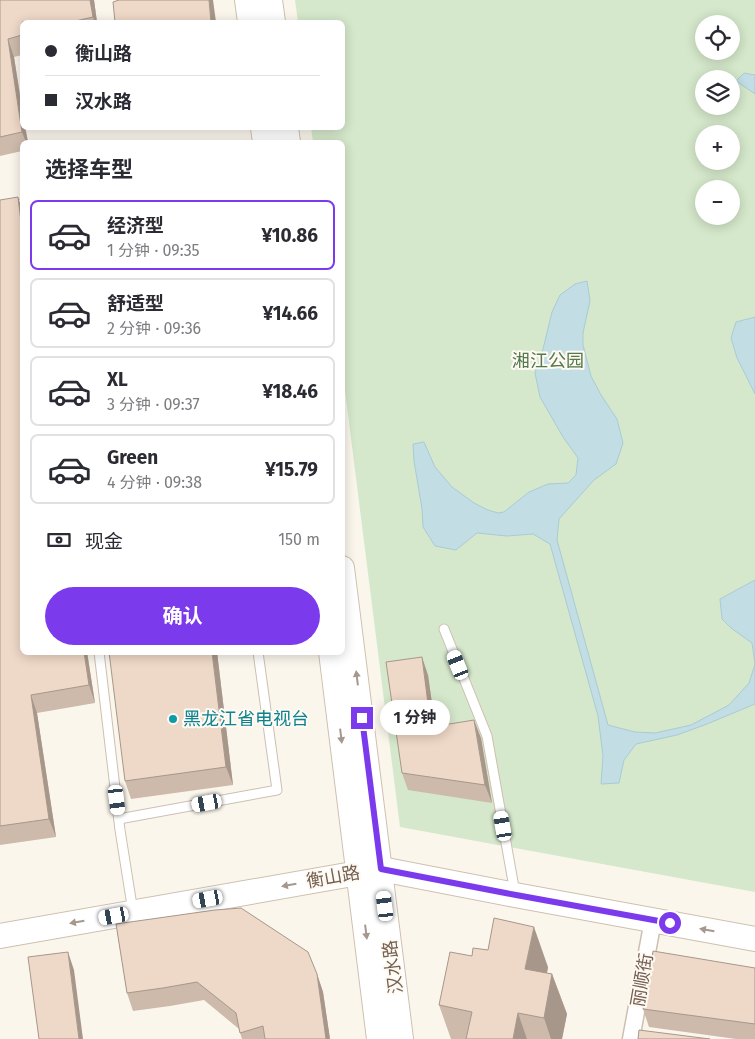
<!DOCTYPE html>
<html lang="zh">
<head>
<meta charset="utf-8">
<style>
  :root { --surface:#fff; --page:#f7f7f7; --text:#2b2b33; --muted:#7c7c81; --line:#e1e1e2; --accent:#7c3aed }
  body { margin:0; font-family:"Fira Sans","Noto Sans SC",sans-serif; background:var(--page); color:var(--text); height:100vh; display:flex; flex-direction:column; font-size:19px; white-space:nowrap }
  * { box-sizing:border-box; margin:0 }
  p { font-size:16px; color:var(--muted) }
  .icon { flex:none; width:28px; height:28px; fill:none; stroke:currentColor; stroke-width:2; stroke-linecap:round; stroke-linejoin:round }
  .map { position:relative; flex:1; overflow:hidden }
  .side { position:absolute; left:20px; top:140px; width:325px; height:515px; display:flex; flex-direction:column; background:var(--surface); border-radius:8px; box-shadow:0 2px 12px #0003 }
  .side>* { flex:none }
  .top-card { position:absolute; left:20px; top:20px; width:325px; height:110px; border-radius:8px; box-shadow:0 2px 12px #0003; display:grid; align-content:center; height:110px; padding:0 25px; background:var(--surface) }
  .tools { position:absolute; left:695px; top:15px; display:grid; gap:10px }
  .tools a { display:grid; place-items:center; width:45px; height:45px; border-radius:50%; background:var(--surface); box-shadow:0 2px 12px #0003; font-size:25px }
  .end { position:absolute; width:22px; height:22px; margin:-11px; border:6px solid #7c3aed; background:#fff; box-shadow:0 0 0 2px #fff }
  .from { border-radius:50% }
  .bubble { position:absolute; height:35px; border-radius:18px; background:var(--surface); box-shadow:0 2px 12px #0003; font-size:16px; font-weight:700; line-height:35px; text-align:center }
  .car { position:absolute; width:15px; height:30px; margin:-15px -8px; border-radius:6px; box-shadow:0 0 4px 1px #0007; background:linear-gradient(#fff 24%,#345 0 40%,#fff 0 76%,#345 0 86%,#fff 0) }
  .top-card b { display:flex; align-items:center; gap:18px; height:48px; font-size:19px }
  .top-card b+b { border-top:1px solid var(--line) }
  .top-card i { width:12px; height:12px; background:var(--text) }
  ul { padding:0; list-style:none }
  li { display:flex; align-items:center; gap:15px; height:70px; margin:0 10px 8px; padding:0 15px; border:2px solid var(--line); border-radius:8px }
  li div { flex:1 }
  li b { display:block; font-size:19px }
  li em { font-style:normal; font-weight:700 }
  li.on { border-color:var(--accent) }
  li>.icon { width:45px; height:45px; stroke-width:1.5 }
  h2 { padding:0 25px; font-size:22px; line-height:60px }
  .pay { display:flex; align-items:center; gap:12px; height:55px; padding:0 25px; font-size:19px }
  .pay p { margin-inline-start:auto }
  .button { display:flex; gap:10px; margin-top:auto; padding:10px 25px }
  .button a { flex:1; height:58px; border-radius:30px; background:var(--accent); color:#fff; font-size:20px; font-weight:700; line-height:58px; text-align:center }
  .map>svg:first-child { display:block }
  .park { fill:#d5e8cb; fill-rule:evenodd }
  .water { fill:#c2dde4; stroke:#a9cbd4 }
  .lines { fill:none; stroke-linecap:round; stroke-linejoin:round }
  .service-casing { stroke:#cdbfb3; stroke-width:11 }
  .minor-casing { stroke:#cdbfb3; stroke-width:19 }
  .secondary-casing { stroke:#cfc0b0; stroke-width:26 }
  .service { stroke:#fff; stroke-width:9 }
  .minor { stroke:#fff; stroke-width:16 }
  .secondary { stroke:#fff; stroke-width:24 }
  .wall { fill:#cdbaab }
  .shaded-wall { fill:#a7978b }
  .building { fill:#eed8c7; stroke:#a7978b }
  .oneway { fill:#a5988e }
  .route { stroke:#7c3aed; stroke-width:6 }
  .culture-dot { fill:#0f9aa8; stroke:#fefaf3; stroke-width:2 }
  .labels { text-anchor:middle; stroke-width:4; stroke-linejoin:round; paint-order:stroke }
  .park-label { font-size:18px; fill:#54794a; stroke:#fefaf3 }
  .culture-label { font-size:18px; fill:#0d838f; stroke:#fefaf3; text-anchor:start }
  .street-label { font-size:18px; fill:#756051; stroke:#fefaf3 }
</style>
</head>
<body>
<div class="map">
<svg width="755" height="1039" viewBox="0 0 755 1039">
  <rect width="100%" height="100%" fill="#fbf6ec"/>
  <path class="park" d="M295,0H755V892L400,827L343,375L342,142H313L311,128H342V22H298ZM704,24H731V51H704ZM704,79H731V106H704ZM704,134H731V161H704ZM704,189H731V216H704Z"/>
  <g class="water">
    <polygon points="744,73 755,75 755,94 736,81"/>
    <polygon points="587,281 590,301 583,333 583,345 591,376 601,395 617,419 623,443 616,464 594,480 559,519 557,540 608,725 635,732 655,733 691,725 729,705 749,683 755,664 752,643 731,628 722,619 720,599 755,580 755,704 707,724 677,735 636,744 624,760 619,783 601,784 603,756 598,716 550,544 533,534 507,536 477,533 456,550 435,546 423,527 422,509 414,461 413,444 424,442 435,467 452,487 474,503 488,510 498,513 504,512 529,492 548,484 568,483 576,475 578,458 563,437 540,397 535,373 543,349 552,312 560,295 575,284"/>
    <polygon points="755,317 755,394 737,358 731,338 736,322"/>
  </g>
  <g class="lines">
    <defs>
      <g id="service">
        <polyline points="0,207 22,204"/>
        <polyline points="444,629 487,736 515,893"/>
        <polyline points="99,652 120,830 133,912"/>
        <polyline points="119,819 277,790 258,652"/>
      </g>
      <polyline id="minor" points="631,1039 653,920"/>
      <g id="secondary">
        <polyline points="247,0 250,22"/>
        <polyline points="270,0 273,22"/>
        <polyline points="263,128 265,142"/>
        <polyline points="286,128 288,142"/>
        <polyline points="342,568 401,1039"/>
        <polyline points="331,652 379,1039"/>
        <polyline points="0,936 381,869 515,895 755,939"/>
      </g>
    </defs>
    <use href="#service" class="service-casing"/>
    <use href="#minor" class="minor-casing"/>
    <use href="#secondary" class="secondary-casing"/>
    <use href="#service" class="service"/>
    <use href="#minor" class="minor"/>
    <use href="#secondary" class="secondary"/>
  </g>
  <g class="wall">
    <polygon points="0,0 94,0 97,22 22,22 22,55 14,57 28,142 22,142 22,151 0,156"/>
    <polygon points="0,200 22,652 87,652 95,703 37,713 56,837 0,845"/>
    <polygon points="217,652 233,785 131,799 125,781"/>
    <polygon points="428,675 435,726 481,738 492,803 408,790 402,773"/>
    <polygon points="116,924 317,974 323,992 330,1039 242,1039 239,1029 204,1000 170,1006 133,1011 127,993"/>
    <polygon points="472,956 548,967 547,973 552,974 567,1014 562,1039 451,1039 439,1005"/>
    <polygon points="755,968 755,1039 736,1039 649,1027 643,1009"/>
  </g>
  <g class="shaded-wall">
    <polygon points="90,0 94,0 97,22 95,22 93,17"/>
    <polygon points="209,0 213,0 216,22 211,22"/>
    <polygon points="8,39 14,57 22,110 22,128 25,128 28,142 26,142 22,132"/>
    <polygon points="18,197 22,209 22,230"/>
    <polygon points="84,652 87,652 95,703 89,685"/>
    <polygon points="212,652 217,652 233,785 226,767"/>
    <polygon points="422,657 428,675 438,745 431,727"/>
    <polygon points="31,695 37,713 56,837 49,819"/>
    <polygon points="474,720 481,738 492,803 485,785"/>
    <polygon points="534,927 548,967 540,1009 525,969"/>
    <polygon points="68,952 74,970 83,1039 79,1039"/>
    <polygon points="317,974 323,992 330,1039 326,1039"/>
    <polygon points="552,974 567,1014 562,1039 551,1039 544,1018"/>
    <polygon points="518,1013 527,1039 513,1039"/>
  </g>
  <g class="building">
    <polygon points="0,0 90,0 93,17 71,22 22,22 22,35 8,39 22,132 0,137"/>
    <polygon points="119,0 209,0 211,22 115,22 113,2"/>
    <polygon points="18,197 22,230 22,652 84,652 89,685 31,695 49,819 0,826 0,200"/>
    <polygon points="109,652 212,652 226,767 125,781"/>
    <polygon points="422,657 431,727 474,720 485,785 402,773 386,662"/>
    <polygon points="241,908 308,952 317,974 326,1039 265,1039 263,1026 240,1033 236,1013 197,982 163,988 127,993 116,924 215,910"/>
    <polygon points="494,918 534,927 525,969 552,974 544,1018 518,1013 513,1039 466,1039 472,1012 439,1005 450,952 472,956 473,948 488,950"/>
    <polygon points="653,951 755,968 755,1024 643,1009"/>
    <polygon points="68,952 79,1039 39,1039 28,957"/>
    <polygon points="639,1030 710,1039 638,1039"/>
  </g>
  <defs><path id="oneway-solid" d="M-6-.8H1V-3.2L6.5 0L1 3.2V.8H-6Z" transform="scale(1.25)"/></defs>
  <g class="oneway">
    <use href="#oneway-solid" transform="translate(357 678) rotate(-97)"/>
    <use href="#oneway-solid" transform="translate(341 736) rotate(83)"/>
    <use href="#oneway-solid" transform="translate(289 885) rotate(170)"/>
    <use href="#oneway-solid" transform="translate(77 922) rotate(170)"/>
    <use href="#oneway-solid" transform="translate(707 930) rotate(-170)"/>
    <use href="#oneway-solid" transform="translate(366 932) rotate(83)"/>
  </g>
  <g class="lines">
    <polyline class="route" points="362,718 381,869 516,895 670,923"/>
  </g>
  <circle class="culture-dot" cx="173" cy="719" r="5"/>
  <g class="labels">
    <g class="park-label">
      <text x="548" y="367">湘江公园</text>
    </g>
    <g class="culture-label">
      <text x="183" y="725">黑龙江省电视台</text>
    </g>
    <g class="street-label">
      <text transform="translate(333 877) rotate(-10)" y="6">衡山路</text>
      <text transform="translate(393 967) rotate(-97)" y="6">汉水路</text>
      <text transform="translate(642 980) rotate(-80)" y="6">丽顺街</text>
    </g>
  </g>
</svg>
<div class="tools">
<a><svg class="icon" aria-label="locate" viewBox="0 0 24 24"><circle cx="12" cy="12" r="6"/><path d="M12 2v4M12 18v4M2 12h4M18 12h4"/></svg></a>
<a><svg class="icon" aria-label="layers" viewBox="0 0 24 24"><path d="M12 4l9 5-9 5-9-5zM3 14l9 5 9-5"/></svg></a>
<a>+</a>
<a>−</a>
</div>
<i class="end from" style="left:670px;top:923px"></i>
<i class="end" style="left:362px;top:718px"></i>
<div class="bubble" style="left:380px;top:700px;width:70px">1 分钟</div>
<i class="car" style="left:458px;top:665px;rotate:338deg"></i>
<i class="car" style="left:117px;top:800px;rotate:173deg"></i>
<i class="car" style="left:207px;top:803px;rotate:260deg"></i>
<i class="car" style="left:503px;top:826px;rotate:350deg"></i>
<i class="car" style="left:208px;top:899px;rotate:260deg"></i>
<i class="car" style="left:385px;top:906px;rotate:353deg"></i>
<i class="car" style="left:114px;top:916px;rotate:260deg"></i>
<div class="top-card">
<b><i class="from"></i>衡山路</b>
<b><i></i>汉水路</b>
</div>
<section class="side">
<h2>选择车型</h2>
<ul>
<li class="on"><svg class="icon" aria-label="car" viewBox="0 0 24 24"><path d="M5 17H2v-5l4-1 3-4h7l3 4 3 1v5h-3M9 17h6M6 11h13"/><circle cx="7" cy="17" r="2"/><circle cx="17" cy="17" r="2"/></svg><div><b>经济型</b><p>1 分钟 · 09:35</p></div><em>¥10.86</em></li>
<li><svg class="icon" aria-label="car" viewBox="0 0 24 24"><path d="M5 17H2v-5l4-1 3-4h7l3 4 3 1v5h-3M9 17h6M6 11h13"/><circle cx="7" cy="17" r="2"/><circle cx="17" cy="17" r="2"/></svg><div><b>舒适型</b><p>2 分钟 · 09:36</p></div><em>¥14.66</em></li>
<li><svg class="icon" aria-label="car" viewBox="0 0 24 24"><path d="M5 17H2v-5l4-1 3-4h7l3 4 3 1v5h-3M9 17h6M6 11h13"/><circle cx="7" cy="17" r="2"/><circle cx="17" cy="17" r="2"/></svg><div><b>XL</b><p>3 分钟 · 09:37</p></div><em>¥18.46</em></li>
<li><svg class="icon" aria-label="car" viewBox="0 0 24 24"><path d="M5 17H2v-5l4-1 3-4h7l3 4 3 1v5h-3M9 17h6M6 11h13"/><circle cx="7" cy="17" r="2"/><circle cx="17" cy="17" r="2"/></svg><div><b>Green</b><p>4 分钟 · 09:38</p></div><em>¥15.79</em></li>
</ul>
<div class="pay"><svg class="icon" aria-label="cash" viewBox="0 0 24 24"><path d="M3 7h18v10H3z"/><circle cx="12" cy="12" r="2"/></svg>现金<p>150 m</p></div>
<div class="button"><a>确认</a></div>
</section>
</div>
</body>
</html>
